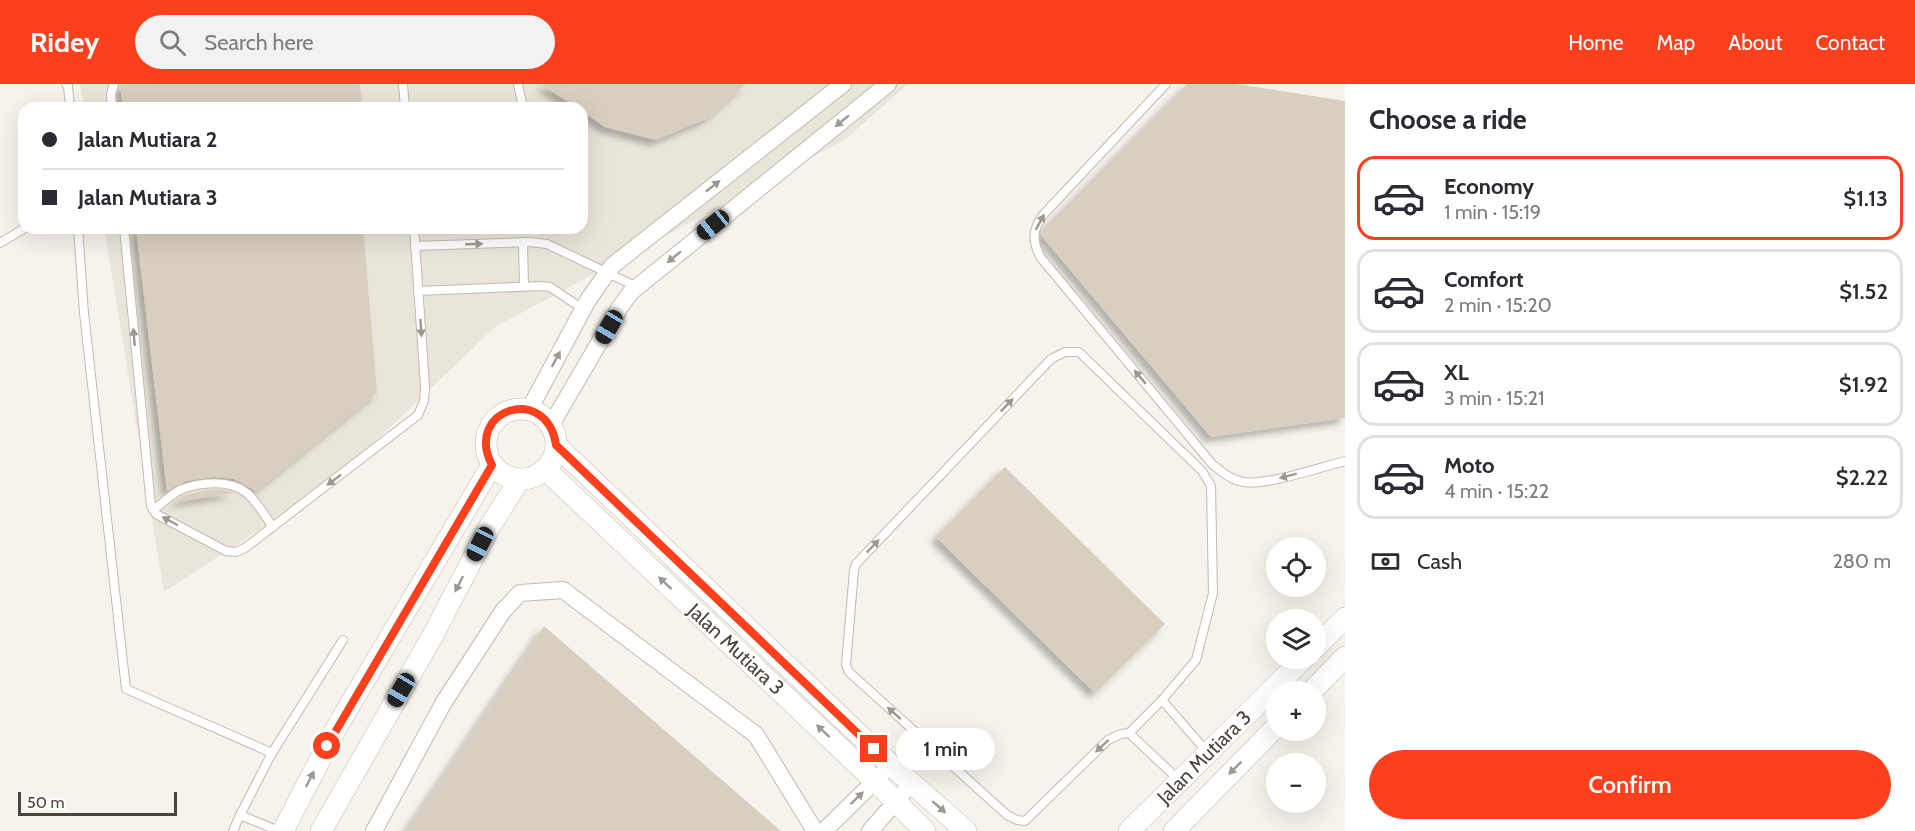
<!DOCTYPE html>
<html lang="en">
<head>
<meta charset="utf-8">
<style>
  :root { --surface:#fff; --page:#f2f2f3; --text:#2b2b33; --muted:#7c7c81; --line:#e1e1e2; --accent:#fc3f1d }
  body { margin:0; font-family:Cabin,sans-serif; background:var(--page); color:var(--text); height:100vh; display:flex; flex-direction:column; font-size:22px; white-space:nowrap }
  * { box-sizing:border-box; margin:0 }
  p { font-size:20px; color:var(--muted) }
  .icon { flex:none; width:33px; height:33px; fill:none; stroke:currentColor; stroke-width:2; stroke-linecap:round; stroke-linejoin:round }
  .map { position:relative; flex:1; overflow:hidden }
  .sheet { display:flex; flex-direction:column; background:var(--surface); width:570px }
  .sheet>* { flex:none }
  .guide { position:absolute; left:18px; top:18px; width:570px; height:132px; border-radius:18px; box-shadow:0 6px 24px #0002; display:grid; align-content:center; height:132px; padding:0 24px; background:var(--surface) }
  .fabs { position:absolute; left:1266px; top:453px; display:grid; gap:12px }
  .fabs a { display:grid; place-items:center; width:60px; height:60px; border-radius:50%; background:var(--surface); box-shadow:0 6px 24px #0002; font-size:30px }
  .scale { position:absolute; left:18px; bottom:15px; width:159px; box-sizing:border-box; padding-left:6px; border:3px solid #4b4439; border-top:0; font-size:16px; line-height:21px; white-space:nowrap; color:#4b4439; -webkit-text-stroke:4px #fff; paint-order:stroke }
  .end { position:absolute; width:27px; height:27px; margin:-14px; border:8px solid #fc3f1d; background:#fff; box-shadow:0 0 0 3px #fff }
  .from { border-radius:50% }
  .bubble { position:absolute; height:42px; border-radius:21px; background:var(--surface); box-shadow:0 6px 24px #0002; font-size:20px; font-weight:600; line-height:42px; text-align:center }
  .car { position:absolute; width:18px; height:36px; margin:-18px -9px; border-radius:8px; box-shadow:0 0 4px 2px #0007; background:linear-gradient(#222 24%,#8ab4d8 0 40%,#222 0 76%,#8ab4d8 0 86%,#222 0) }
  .guide b { display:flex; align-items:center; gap:21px; height:57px; font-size:22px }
  .guide b+b { border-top:2px solid var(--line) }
  .guide i { width:15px; height:15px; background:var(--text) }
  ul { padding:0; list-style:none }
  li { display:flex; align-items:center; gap:18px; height:84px; margin:0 12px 9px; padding:0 12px; border:3px solid var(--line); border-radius:18px }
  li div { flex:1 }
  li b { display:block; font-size:22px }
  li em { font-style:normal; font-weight:600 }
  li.selected { border-color:var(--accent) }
  li>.icon { width:54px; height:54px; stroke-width:1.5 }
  h2 { padding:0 24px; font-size:27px; line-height:72px }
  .pay { display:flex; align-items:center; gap:15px; height:66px; padding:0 24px; font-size:22px }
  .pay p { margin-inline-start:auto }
  .button { display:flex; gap:12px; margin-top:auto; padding:12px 24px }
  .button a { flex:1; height:69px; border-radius:36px; background:var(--accent); color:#fff; font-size:24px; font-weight:600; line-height:69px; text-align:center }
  header { display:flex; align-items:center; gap:36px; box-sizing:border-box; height:84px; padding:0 30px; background:var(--accent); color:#fff }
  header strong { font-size:28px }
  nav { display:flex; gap:33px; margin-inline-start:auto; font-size:21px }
  .search { width:420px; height:54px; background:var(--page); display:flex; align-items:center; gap:15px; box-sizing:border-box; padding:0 21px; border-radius:33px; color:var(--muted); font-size:22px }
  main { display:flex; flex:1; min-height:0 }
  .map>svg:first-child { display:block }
  .residential { fill:#eae5da }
  .building { fill:#d8cfc1; filter:url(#shadow) }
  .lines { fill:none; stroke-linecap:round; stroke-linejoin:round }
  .service-casing { stroke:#c2bbae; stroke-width:10 }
  .minor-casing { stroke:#c2bbae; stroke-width:18 }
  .tertiary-casing { stroke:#c2bbae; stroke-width:22 }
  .service { stroke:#fff; stroke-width:8 }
  .minor { stroke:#fff; stroke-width:16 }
  .tertiary { stroke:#fff; stroke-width:21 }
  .oneway { fill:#9c9892 }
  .route { stroke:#fc3f1d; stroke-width:8 }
  .labels { text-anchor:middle; stroke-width:4.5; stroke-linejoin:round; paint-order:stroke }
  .street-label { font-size:20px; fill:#4b4439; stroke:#fff }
</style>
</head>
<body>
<header>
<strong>Ridey</strong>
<div class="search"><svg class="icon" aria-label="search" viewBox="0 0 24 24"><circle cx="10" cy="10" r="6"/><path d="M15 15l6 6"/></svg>Search here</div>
<nav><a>Home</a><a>Map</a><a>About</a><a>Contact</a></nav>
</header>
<main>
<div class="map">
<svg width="1345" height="747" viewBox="0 0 1345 747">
  <defs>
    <filter id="shadow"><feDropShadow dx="-5.5" dy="5.5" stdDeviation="3" flood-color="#0004"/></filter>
  </defs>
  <rect width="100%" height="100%" fill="#f6f3ec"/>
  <polygon class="residential" points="80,0 908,0 846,55 495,243 334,397 164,508 104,144 582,144 582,24 84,24"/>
  <g class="building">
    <polygon points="120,0 360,0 363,24 123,24"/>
    <polygon points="541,0 746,0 708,34 656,56 605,43 582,27 582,24 577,24"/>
    <polygon points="1187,0 1236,0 1345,17 1345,334 1211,353 1041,151 1043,145"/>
    <polygon points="136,144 365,144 364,154 377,309 256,407 234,395 214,393 186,397 167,407"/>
    <polygon points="1005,383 1165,540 1095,609 936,453"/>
    <polygon points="206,406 223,406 235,409 174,418 183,412"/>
    <polygon points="544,542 781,747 406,747"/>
  </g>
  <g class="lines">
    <defs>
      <g id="service">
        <polyline points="66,0 68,2 70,24"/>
        <polyline points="403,0 405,24"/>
        <polyline points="518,0 523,24"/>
        <path d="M1166,0L1043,131C1032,146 1032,158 1041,174L1212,380C1222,388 1231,396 1244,398C1266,402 1321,383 1345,377"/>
        <polyline points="112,24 111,10 114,0"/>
        <polyline points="78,144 84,229 126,605 272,669 240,731"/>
        <polyline points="124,144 151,422 156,430 226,467 236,468 245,464 418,331 424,317 425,302 414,144"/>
        <polyline points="523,158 524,202"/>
        <polyline points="0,159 25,144"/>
        <polyline points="415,162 530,158 547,160 637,203"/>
        <polyline points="418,207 542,202 550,203 583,225"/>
        <path d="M153,426C162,420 170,411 180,406C199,398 230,395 247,409C257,418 265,432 273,443"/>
        <polyline points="1162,616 1207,668"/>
        <polyline points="1129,649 1162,616 1196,576 1213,509 1211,402 1202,387 1079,268 1065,268 1051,275 856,480 854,486 846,581 849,588 1007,731 1017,736 1025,737 1108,656 1121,650 1129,649 1179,696"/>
        <polyline points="272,669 343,556"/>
        <polyline points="233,747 240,731 279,747"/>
      </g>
      <g id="minor">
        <polyline points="529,326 588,216 612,182 843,0"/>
        <polyline points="551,341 620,223 631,208 888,0"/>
        <polyline points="374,747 444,618 503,527 520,509 563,506 756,651 815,747"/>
        <polyline points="824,747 883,689"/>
        <polyline points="870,747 912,699"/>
      </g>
      <g id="tertiary">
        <circle cx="521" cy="360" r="35"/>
        <polyline points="556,361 891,681 966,747"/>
        <polyline points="545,385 875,697 925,747"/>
        <polyline points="1316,563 1345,534"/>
        <polyline points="1311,608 1345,573"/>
        <polyline points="283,747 338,641 492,381"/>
        <polyline points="321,747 433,551 490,442 520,395"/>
        <polyline points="1129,747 1304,574"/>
        <polyline points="1174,747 1276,643"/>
      </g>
    </defs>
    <use href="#service" class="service-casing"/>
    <use href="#minor" class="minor-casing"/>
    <use href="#tertiary" class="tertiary-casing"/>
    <use href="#service" class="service"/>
    <use href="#minor" class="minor"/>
    <use href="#tertiary" class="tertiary"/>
  </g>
  <defs><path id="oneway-solid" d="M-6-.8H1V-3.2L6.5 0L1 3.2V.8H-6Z" transform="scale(1.5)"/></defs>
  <g class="oneway">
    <use href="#oneway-solid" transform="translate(842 37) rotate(141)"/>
    <use href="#oneway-solid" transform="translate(713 102) rotate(-38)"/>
    <use href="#oneway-solid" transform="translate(1040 138) rotate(-61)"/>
    <use href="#oneway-solid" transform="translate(474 160) rotate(-2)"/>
    <use href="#oneway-solid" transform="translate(674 173) rotate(141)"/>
    <use href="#oneway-solid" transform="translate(421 244) rotate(86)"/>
    <use href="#oneway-solid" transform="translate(134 253) rotate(-95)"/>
    <use href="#oneway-solid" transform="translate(556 275) rotate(-62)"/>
    <use href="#oneway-solid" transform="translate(1140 293) rotate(-130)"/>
    <use href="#oneway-solid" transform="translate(1007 321) rotate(-46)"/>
    <use href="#oneway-solid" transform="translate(1288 392) rotate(165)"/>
    <use href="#oneway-solid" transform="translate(334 396) rotate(143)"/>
    <use href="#oneway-solid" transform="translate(170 437) rotate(-152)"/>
    <use href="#oneway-solid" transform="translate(873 462) rotate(-46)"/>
    <use href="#oneway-solid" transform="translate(665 499) rotate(-137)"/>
    <use href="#oneway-solid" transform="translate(459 500) rotate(117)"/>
    <use href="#oneway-solid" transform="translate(894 629) rotate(-138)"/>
    <use href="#oneway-solid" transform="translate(823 647) rotate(-137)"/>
    <use href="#oneway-solid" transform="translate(1102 662) rotate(137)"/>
    <use href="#oneway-solid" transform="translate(1235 684) rotate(135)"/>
    <use href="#oneway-solid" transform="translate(310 695) rotate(-63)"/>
    <use href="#oneway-solid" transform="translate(857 714) rotate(-44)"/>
    <use href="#oneway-solid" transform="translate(939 723) rotate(41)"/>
  </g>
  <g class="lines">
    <path class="route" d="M327,662L492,381C463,325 547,299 556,361L874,665"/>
  </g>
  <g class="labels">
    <g class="street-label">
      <text transform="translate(736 565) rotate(43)" y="7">Jalan Mutiara 3</text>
      <text transform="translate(1204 673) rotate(-45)" y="7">Jalan Mutiara 3</text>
    </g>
  </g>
</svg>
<div class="fabs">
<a><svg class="icon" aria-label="locate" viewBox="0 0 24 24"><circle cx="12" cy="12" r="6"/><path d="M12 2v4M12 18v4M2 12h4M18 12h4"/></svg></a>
<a><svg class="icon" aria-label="layers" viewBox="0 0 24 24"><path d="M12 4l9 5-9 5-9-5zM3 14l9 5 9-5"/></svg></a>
<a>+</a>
<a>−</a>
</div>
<div class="scale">50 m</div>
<i class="end from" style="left:327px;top:662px"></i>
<i class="end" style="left:874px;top:665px"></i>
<div class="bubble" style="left:896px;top:644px;width:99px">1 min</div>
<i class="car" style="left:713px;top:141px;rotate:231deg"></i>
<i class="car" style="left:609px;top:243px;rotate:210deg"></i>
<i class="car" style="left:480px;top:460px;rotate:207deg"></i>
<i class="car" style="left:401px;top:606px;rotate:210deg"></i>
<div class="guide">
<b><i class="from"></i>Jalan Mutiara 2</b>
<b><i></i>Jalan Mutiara 3</b>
</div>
</div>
<section class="sheet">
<h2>Choose a ride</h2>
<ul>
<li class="selected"><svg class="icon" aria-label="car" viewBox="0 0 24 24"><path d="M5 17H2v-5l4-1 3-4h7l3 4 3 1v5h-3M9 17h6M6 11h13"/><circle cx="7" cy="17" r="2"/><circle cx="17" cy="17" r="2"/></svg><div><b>Economy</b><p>1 min · 15:19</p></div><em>$1.13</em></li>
<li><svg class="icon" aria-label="car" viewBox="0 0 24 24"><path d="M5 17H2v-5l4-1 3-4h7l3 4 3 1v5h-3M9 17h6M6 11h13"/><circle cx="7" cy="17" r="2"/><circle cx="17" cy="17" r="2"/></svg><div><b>Comfort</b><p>2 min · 15:20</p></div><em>$1.52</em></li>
<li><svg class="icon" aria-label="car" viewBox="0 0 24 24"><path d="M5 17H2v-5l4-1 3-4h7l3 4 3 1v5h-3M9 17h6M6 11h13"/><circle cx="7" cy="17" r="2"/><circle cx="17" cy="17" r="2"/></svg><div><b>XL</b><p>3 min · 15:21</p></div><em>$1.92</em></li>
<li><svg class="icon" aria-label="car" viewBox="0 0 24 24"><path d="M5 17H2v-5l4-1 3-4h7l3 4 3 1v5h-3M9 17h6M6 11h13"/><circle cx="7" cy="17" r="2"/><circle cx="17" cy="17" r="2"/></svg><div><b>Moto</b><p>4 min · 15:22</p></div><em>$2.22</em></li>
</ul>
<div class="pay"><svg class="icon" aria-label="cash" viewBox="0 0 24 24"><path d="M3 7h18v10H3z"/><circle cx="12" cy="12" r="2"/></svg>Cash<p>280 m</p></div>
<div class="button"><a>Confirm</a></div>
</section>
</main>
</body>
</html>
